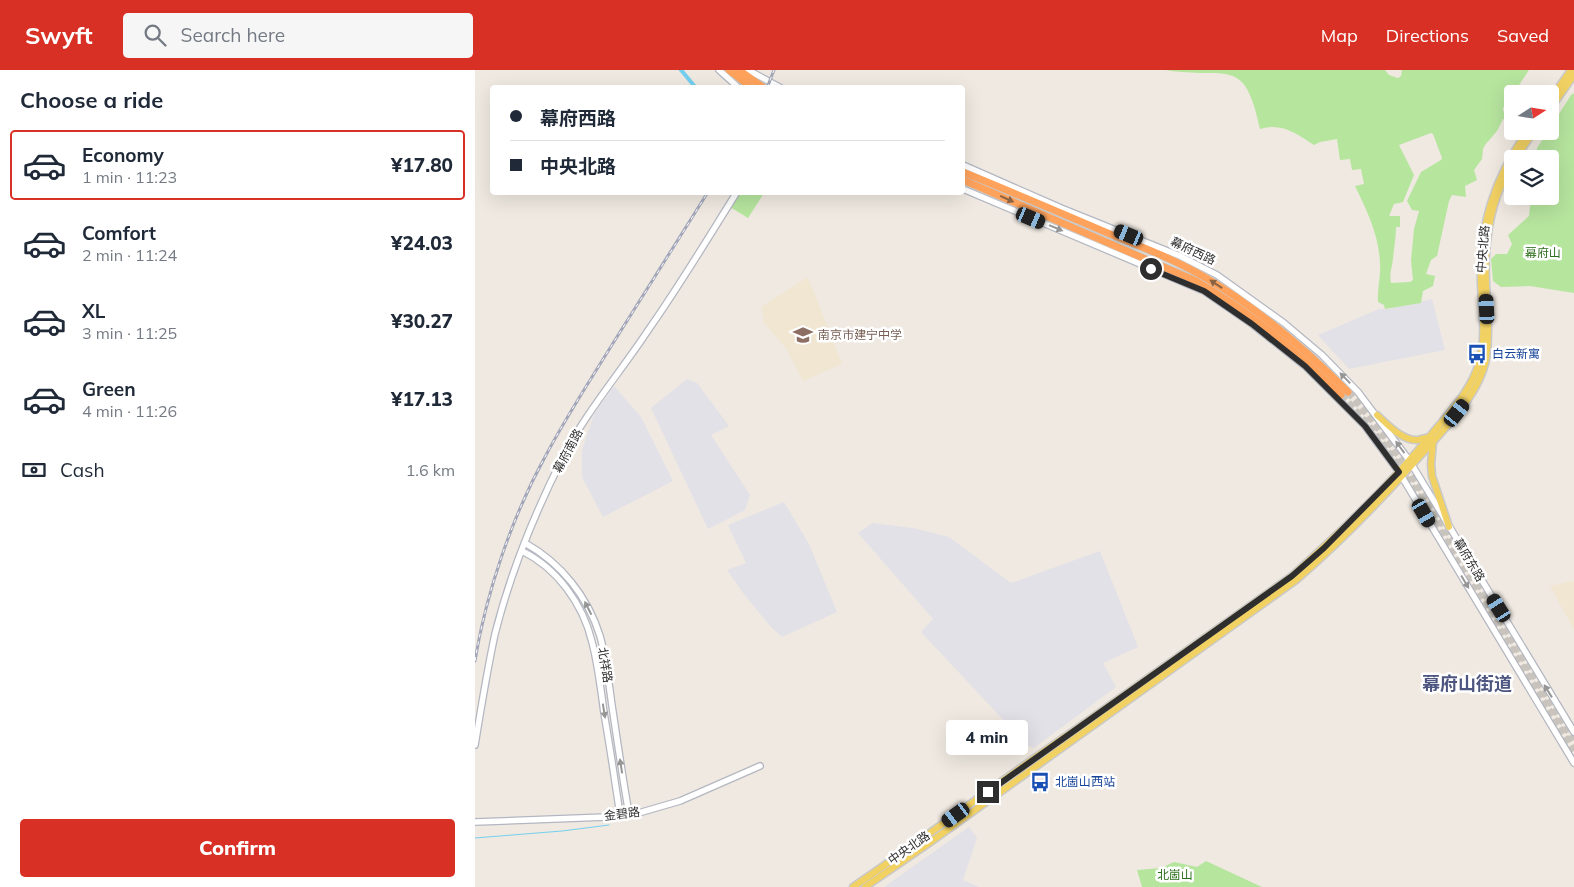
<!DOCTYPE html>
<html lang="en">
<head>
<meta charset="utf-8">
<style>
  :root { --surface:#fff; --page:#f6f6f7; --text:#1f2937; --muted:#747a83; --line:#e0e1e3; --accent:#d93025 }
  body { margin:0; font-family:Mulish,"Noto Sans SC",sans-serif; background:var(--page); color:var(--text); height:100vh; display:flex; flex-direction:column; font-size:19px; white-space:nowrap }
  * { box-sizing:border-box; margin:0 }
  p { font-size:16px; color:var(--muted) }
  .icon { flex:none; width:28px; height:28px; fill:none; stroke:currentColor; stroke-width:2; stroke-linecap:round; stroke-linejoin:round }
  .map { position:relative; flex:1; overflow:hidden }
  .drawer { display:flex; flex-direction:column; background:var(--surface); width:475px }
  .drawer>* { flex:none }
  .banner { position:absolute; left:15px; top:15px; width:475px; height:110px; border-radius:5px; box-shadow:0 5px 20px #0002; display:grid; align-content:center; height:110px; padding:0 20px; background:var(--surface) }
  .needle { width:32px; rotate:78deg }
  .controls { position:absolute; left:1029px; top:15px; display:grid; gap:10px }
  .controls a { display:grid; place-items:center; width:55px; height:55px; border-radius:5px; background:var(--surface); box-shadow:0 5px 20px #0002; font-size:25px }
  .end { position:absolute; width:22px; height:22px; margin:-11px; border:6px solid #2e2e2e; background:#fff; box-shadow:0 0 0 2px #fff }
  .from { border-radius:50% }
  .bubble { position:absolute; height:35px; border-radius:5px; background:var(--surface); box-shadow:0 5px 20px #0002; font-size:16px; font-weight:800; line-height:35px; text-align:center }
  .car { position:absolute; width:15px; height:30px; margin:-15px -8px; border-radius:6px; box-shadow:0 0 4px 1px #0007; background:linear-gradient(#222 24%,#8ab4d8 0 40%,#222 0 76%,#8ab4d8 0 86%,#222 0) }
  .banner b { display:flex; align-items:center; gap:18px; height:48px; font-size:19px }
  .banner b+b { border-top:1px solid var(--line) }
  .banner i { width:12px; height:12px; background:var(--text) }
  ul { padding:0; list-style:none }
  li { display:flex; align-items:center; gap:15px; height:70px; margin:0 10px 8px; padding:0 10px; border:2px solid transparent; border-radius:5px }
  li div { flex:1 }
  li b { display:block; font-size:19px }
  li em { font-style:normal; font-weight:800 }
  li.on { border-color:var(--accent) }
  li>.icon { width:45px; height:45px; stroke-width:1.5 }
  h2 { padding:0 20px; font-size:22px; line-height:60px }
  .pay { display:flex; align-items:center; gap:12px; height:55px; padding:0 20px; font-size:19px }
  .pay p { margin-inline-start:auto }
  .action { display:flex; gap:10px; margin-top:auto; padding:10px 20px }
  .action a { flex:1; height:58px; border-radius:5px; background:var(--accent); color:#fff; font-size:20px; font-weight:800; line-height:58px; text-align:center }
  header { display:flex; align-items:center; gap:30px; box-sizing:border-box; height:70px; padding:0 25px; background:var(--accent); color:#fff }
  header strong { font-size:24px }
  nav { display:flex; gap:28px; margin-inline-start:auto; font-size:18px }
  .search { width:350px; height:45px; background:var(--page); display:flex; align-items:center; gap:12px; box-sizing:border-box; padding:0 18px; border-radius:5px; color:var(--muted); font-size:19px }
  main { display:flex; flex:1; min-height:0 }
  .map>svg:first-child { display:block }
  .industrial { fill:#e3e1e8 }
  .education { fill:#f0e6d1 }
  .green { fill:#b6e59e; fill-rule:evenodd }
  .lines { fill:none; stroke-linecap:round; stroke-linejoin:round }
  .stream { stroke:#75cff0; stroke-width:1 }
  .canal { stroke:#75cff0; stroke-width:4 }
  .highway-tunnel { stroke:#c8c4bd; stroke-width:7; stroke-dasharray:7 3.5; stroke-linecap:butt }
  .secondary-casing { stroke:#b4b7c1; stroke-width:8 }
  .primary-casing { stroke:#c9c9c9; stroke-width:9 }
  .highway-casing { stroke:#c9c9c9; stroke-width:9 }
  .secondary { stroke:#fff; stroke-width:5.5 }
  .primary { stroke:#f2d163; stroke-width:6 }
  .highway { stroke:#ffa35c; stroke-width:7 }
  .rail-casing { stroke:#a3a6b8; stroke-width:3 }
  .rail { stroke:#fff; stroke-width:1; stroke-dasharray:4; stroke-linecap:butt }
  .oneway { fill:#8c6343 }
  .oneway2 { fill:#969696 }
  .route { stroke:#2e2e2e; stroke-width:6 }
  .labels { text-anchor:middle; stroke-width:5; stroke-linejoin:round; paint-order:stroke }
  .street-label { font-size:12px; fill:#2e2e2e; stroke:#fff }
  .park-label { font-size:12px; fill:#2c6e1b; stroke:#fff }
  .education-label { font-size:12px; fill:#785e54; stroke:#fff; text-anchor:start }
  .transit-label { font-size:12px; fill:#164399; stroke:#fff; text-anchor:start }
  .district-label { font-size:18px; font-weight:bold; fill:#4d5680; stroke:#fff }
</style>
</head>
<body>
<header>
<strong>Swyft</strong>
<div class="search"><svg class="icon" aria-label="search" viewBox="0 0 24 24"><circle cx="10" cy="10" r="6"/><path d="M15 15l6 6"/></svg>Search here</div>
<nav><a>Map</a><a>Directions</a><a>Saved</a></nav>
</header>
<main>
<section class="drawer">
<h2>Choose a ride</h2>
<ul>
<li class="on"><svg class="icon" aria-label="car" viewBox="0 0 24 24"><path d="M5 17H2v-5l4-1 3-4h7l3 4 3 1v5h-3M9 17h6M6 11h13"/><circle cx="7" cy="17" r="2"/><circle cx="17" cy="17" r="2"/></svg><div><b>Economy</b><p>1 min · 11:23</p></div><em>¥17.80</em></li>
<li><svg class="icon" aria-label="car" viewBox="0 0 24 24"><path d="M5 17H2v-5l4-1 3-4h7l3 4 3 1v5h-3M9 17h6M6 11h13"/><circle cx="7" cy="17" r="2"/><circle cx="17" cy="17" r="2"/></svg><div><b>Comfort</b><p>2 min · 11:24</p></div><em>¥24.03</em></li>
<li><svg class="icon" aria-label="car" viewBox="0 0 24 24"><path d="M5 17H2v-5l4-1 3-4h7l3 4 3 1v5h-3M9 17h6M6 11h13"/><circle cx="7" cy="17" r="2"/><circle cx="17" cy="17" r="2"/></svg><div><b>XL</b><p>3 min · 11:25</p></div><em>¥30.27</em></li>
<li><svg class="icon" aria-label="car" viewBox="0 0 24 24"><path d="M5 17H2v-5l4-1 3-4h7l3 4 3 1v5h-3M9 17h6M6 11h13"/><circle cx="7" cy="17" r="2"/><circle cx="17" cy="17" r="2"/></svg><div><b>Green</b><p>4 min · 11:26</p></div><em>¥17.13</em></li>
</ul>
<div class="pay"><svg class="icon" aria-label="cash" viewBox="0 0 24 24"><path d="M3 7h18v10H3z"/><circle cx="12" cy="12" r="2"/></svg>Cash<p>1.6 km</p></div>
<div class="action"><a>Confirm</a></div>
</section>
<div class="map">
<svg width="1099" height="817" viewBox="0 0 1099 817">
  <rect width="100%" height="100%" fill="#efe9e1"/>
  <g class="industrial">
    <polygon points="957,229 970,280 874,299 843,265 904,239 914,239"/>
    <polygon points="212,309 222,313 254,356 236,365 275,425 270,440 233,459 176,338"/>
    <polygon points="139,316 166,347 198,411 128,447 107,407 107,380 119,344"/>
    <polygon points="309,432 334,474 362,542 307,567 296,557 268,523 252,500 271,493 253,455"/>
    <polygon points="397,453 438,458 474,467 536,513 625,481 663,577 628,593 641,617 559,678 552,675 446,562 458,549 383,463"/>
    <polygon points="494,757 502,768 488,810 504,817 409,817"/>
  </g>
  <g class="education">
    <polygon points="333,207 367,294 328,311 311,278 288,252 289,249 286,237"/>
    <polygon points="1099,511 1099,560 1075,516"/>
  </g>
  <g class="green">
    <path d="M690,0H910L914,5L923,8L926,6L927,0H1054L1038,24L1037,34L1030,35L1028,38C1028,44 1033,48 1037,50V53L1028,49L1022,61L1010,75L1008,79L1007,89L999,100L1002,110L990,116L991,127L977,125L974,131L962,186L956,190L951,204L960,206L958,216L948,221L946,233L910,239L909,235L903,232C902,220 906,206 905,193C904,165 892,141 880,116L889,114L886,99L877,100L875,89L865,90L862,69L845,72L839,75C822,64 807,52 785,59C782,46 779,33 773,21C764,1 744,3 725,3C713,2 701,2 690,0ZM956,63L958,64L967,88L966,90L946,102L932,131L937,140L944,141L939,159L936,191L938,210L935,212L916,213C914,204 917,197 918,189C919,178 921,167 921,157H925V146H914L919,134L928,132L939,105L924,75Z"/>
    <polygon points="1099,23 1099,223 1055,216 1026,217 1018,211 1016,189 1021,184 1032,184 1037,174 1033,165 1054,146 1056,126 1075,126 1075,89 1061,89 1062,78 1073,61 1075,61 1075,58 1096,25"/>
    <polygon points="264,123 289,123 273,148 255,137"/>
    <polygon points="731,791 787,817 667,817 662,800 686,798 699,792 722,797"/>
  </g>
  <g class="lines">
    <polyline class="stream" points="0,768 87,761 134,755"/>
    <polyline class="canal" points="206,0 221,18"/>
    <g class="highway-tunnel">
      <path d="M873,322C924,378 961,443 1000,507C1032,562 1065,616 1099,670"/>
      <path d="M866,325C915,375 949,436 986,496C1023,558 1061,619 1099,681"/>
    </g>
    <defs>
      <g id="secondary">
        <polyline points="244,0 264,18"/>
        <polyline points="273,0 306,18"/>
        <polyline points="488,95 586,138 705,186 742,205 809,253 847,285 883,322 934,390 1099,662"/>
        <polyline points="488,119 729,221 777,254 830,296 890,356 924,402 1099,693"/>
        <path d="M50,473C86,493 113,527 125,566C132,590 134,617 138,642C143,676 148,710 154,744"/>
        <path d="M47,481C82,498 108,534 117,572C123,595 126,620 129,643C135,677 140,711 145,745"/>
        <path d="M0,675C6,638 12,601 20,564C35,504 59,445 86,391C110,343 145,303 174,259C205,215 233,168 262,122"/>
        <polyline points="0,752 131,747 167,742 205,731 285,696"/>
      </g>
      <g id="primary">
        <polyline points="1075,30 1096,0"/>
        <polyline points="1075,39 1099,5"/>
        <polyline points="1040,89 1059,61"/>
        <path d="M902,345C912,354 927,371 943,370C946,369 951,368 955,367"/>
        <polyline points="958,371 956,394 957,406 974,457"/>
        <path d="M378,817C453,766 525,711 600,660L817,506C866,462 914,416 956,365C975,342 997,320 1005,290C1011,265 1007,239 1006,214C1004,156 1019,108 1053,61"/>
        <path d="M390,817L454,773L821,510C862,475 900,436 936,396C962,366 1004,328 1011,289C1015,263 1012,239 1011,213C1009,172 1015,129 1038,93"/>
      </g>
      <g id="highway">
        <polyline points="254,0 277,18"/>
        <polyline points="264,0 289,18"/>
        <path d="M488,102C537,122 586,143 635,164C667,177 701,190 731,208C784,239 830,279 873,322"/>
        <path d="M488,110L721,211C777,243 821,280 866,325"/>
      </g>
    </defs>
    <use href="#secondary" class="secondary-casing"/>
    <use href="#primary" class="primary-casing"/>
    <use href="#highway" class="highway-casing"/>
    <use href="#secondary" class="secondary"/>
    <use href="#primary" class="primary"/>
    <use href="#highway" class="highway"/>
    <defs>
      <g id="rail">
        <polyline points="292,18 299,0"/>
        <path d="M0,591C11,523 37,447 70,387C91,347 116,309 140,270C171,221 202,172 233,122"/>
      </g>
    </defs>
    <use href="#rail" class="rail-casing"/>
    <use href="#rail" class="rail"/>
  </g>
  <defs><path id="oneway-solid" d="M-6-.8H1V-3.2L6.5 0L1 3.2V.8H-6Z" transform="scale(1.25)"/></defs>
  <g class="oneway">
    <use href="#oneway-solid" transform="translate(532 129) rotate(24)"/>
    <use href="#oneway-solid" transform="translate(741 214) rotate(-147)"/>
  </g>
  <g class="oneway2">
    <use href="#oneway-solid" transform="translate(581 158) rotate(23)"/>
    <use href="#oneway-solid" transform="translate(870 308) rotate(-134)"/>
    <use href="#oneway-solid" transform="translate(925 377) rotate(-126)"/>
    <use href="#oneway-solid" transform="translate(990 512) rotate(59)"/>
    <use href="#oneway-solid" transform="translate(113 538) rotate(-117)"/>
    <use href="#oneway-solid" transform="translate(1073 621) rotate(-122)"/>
    <use href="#oneway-solid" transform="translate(129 641) rotate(81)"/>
    <use href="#oneway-solid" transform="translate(146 696) rotate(-99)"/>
  </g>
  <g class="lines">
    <polyline class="route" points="513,722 817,506 849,478 924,402 890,356 830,296 777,254 729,221 676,199"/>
  </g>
  <defs>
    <symbol id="school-bare" viewBox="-9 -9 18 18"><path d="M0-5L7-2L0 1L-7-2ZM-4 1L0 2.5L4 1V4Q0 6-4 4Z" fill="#8d6e63" stroke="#fff" stroke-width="2.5" paint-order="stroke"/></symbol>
    <symbol id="bus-bare" viewBox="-9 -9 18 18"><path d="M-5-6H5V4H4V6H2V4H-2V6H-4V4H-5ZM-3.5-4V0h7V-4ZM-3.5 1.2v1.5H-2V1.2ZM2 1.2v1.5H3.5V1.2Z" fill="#1a4fb4" stroke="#fff" stroke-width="2.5" paint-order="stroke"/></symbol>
  </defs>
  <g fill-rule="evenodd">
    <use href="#school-bare" x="314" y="251" width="28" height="28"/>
    <use href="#bus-bare" x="988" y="270" width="28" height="28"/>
    <use href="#bus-bare" x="551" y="698" width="28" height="28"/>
  </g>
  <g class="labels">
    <g class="street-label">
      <text transform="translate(1008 179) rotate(-85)" y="4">中央北路</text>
      <text transform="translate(718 181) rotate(25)" y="4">幕府西路</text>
      <text transform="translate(93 381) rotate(-62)" y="4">幕府南路</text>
      <text transform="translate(994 490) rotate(59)" y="4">幕府东路</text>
      <text transform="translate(130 595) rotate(80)" y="4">北祥路</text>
      <text transform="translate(147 744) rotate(-7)" y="4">金碧路</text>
      <text transform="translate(434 778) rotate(-35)" y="4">中央北路</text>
    </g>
    <g class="park-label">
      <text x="1068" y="187">幕府山</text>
      <text x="700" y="809">北崮山</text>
    </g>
    <g class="education-label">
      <text x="343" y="269">南京市建宁中学</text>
    </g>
    <g class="transit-label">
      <text x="1017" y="288">白云新寓</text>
      <text x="580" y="716">北崮山西站</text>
    </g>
    <g class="district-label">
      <text x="992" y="620">幕府山街道</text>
    </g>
  </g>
</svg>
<div class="controls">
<a><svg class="needle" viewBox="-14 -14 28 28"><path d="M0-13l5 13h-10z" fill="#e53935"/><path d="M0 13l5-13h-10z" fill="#747a83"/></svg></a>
<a><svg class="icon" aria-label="layers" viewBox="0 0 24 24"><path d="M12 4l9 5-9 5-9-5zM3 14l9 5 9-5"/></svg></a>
</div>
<i class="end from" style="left:676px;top:199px"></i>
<i class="end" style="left:513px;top:722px"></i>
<div class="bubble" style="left:471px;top:650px;width:82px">4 min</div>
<i class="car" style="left:556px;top:148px;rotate:113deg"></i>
<i class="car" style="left:654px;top:165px;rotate:292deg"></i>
<i class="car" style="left:1012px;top:239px;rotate:357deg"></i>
<i class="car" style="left:982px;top:343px;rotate:39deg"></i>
<i class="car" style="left:949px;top:443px;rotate:150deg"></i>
<i class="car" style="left:1024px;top:538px;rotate:328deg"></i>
<i class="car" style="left:481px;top:745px;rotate:234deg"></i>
<div class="banner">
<b><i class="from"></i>幕府西路</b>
<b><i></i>中央北路</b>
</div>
</div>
</main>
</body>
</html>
